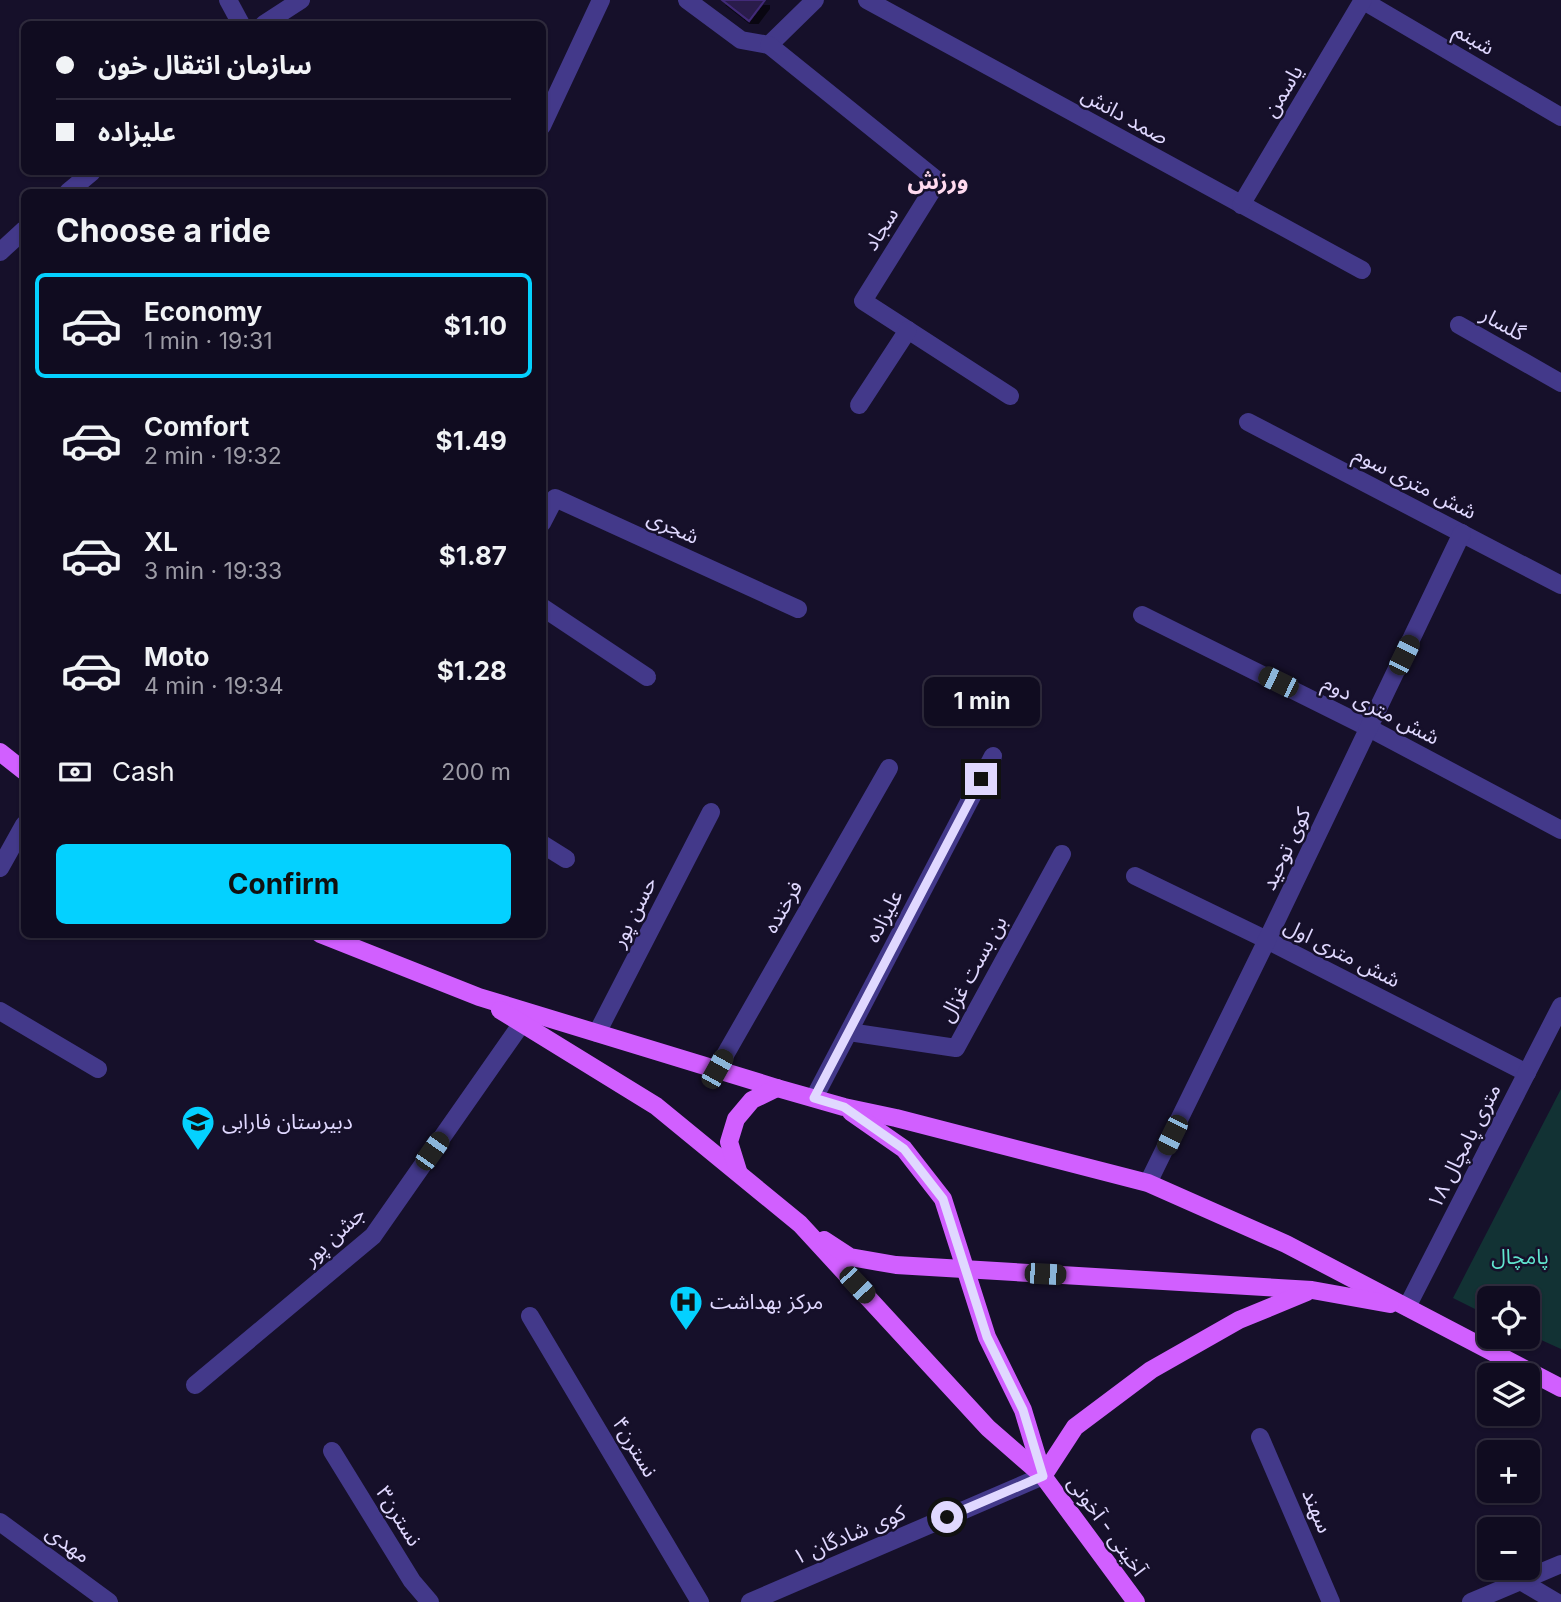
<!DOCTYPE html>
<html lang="en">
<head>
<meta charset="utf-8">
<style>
  :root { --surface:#100c20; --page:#1e1a2d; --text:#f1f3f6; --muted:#9c9ba5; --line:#302c3e; --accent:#04d1ff }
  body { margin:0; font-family:Inter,"Noto Sans Arabic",sans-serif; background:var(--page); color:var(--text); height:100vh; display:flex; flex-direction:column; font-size:26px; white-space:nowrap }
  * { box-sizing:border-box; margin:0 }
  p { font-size:23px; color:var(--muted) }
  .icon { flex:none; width:38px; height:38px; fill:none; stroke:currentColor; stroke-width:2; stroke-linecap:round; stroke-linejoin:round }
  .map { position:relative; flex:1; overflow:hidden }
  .details { position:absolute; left:21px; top:189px; width:525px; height:749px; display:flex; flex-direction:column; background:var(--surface); border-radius:10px; box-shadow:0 2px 5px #0004,0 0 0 2px var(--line) }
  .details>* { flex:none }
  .hud { position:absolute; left:21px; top:21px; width:525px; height:154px; border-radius:10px; box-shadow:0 2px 5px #0004,0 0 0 2px var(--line); display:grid; align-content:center; height:154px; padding:0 35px; background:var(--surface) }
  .buttons { position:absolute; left:1477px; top:1286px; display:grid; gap:14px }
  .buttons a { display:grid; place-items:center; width:63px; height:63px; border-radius:10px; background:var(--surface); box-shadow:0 2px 5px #0004,0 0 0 2px var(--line); font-size:35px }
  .end { position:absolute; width:32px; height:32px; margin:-16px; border:9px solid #e0d8ff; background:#111; box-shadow:0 0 0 4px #111 }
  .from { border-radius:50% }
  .bubble { position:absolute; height:49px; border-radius:10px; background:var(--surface); box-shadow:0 2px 5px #0004,0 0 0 2px var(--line); font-size:23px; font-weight:700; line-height:49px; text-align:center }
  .car { position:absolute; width:21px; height:42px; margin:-21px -10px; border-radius:9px; box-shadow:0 0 5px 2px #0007; background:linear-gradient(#222 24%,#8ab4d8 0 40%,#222 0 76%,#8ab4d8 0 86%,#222 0) }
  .hud b { display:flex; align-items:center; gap:24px; height:66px; font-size:26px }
  .hud b+b { border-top:2px solid var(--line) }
  .hud i { width:18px; height:18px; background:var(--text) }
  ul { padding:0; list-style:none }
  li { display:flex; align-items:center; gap:21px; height:105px; margin:0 14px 10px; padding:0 21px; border:4px solid transparent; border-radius:10px }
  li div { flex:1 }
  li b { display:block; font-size:26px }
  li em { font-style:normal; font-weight:700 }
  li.on { border-color:var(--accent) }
  li>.icon { width:63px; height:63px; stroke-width:1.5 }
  h2 { padding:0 35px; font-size:32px; line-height:84px }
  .pay { display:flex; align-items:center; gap:18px; height:77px; padding:0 35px; font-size:26px }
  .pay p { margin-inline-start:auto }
  .action { display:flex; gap:14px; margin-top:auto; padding:14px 35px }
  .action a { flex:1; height:80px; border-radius:10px; background:var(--accent); color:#111; font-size:28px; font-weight:700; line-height:80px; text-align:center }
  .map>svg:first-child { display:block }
  .green { fill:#123234 }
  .building { fill:#291b4b; stroke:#422c78; stroke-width:2; filter:url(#shadow) }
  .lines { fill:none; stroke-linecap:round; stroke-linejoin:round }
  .minor { stroke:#43398a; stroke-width:18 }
  .major { stroke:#d15fff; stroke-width:18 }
  .route { stroke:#e0d8ff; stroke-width:9 }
  .labels { text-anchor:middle; stroke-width:5; stroke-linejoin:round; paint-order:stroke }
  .street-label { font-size:21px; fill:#e0d8ff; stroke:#16102a }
  .poi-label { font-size:21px; fill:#e0d8ff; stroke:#16102a; text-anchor:start }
  .park-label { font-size:21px; fill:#60e4ce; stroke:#16102a }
  .neighbourhood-label { font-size:23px; font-weight:bold; fill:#ffdaef; stroke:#16102a }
</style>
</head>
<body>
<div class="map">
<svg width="1561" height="1602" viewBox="0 0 1561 1602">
  <defs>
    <filter id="shadow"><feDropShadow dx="6" dy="6" stdDeviation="0" flood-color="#0009"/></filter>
  </defs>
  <rect width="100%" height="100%" fill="#16102a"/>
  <polygon class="green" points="1561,1089 1561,1349 1528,1334 1528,1298 1489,1298 1489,1316 1453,1298"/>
  <polygon class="building" points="722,0 765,0 749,21"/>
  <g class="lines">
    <g class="minor">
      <polyline points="228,0 241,24"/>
      <polyline points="687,0 741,40 769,45 815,0"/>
      <polyline points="867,0 1362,270"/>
      <polyline points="1362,0 1561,117"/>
      <polyline points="264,24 301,0"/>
      <polyline points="769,45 938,181 863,301 1010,396"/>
      <polyline points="542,126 601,0"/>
      <polyline points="68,192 92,172"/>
      <polyline points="1241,205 1363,0"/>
      <polyline points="0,252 24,230"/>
      <polyline points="1459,325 1561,383"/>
      <polyline points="859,405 908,330"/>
      <polyline points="1248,422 1561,585"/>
      <polyline points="542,523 555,498 798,609"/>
      <polyline points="542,607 647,677"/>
      <polyline points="1142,615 1369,728 1561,830"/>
      <polyline points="542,844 566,859"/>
      <polyline points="0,868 24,825"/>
      <polyline points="1135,876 1267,940 1527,1073"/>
      <polyline points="0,1011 98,1069"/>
      <polyline points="849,1032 956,1048 1062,854"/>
      <polyline points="597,1033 711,812"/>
      <polyline points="717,1069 889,768"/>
      <polyline points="814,1098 993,756"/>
      <polyline points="1148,1183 1267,940 1462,533"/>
      <polyline points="1407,1307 1561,1006"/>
      <polyline points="530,1316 700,1602"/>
      <polyline points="195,1385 373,1236 522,1023"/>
      <polyline points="1260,1437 1331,1602"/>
      <polyline points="332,1451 412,1581 430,1602"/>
      <polyline points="0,1522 109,1602"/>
      <polyline points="1519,1580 1556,1602"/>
      <polyline points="750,1602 1043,1476"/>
      <polyline points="1471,1602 1561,1564"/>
    </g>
    <g class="major">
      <polyline points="0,752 24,771"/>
      <polyline points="320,934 479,997 777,1088 844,1107 896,1118 1148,1183 1286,1244 1561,1388"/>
      <polyline points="500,1010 656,1106 800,1224 988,1428 1043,1476 1136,1602"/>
      <polyline points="851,1112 904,1149 943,1199 987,1337 1023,1410 1043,1476"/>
      <polyline points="738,1171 729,1142 736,1119 752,1100 777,1088"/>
      <polyline points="824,1240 850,1257 896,1265 1312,1290 1390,1304"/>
      <polyline points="1043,1476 1075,1427 1151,1370 1239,1320 1307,1292"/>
    </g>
  </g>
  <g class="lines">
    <polyline class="route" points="947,1517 1043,1476 1023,1410 987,1337 943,1199 904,1149 844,1107 814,1098 981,779"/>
  </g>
  <defs>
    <symbol id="school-pin" viewBox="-11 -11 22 30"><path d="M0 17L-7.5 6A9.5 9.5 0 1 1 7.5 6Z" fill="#04d1ff" stroke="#16102a"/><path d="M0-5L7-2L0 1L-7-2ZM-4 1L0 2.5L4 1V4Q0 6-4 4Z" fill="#111"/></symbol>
    <symbol id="hospital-pin" viewBox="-11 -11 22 30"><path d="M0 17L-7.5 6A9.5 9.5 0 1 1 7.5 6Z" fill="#04d1ff" stroke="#16102a"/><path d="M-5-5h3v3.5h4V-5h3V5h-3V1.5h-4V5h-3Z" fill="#111"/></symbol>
  </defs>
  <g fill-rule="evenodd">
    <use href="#school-pin" x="179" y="1103" width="38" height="52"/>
    <use href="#hospital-pin" x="667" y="1283" width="38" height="52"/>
  </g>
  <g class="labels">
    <g class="street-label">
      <text transform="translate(1474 39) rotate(30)" y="7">شبنم</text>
      <text transform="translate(1283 91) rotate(-59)" y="7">یاسمن</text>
      <text transform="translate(1125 116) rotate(29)" y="7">صمد دانش</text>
      <text transform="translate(881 229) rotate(-58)" y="7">سجاد</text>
      <text transform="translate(1503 324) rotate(29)" y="7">گلسار</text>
      <text transform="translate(1415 483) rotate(27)" y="7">شش متری سوم</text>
      <text transform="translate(673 527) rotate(24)" y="7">شجری</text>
      <text transform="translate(1381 710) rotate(27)" y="7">شش متری دوم</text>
      <text transform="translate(1286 849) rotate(-65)" y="7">کوی توحید</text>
      <text transform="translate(783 907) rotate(-60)" y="7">فرخنده</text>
      <text transform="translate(634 912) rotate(-63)" y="7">حسن پور</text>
      <text transform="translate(884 916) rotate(-62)" y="7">علیزاده</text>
      <text transform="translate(1342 953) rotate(27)" y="7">شش متری اول</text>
      <text transform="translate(973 969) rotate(-61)" y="7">بن بست غزال</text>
      <text transform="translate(1464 1146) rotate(-63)" y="7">۱۸ متری پامچال</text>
      <text transform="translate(334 1236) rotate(-43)" y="7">جشن پور</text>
      <text transform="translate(635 1447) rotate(59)" y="7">نسترن۴</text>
      <text transform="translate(1317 1511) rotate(67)" y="7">سهند</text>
      <text transform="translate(399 1516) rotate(58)" y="7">نسترن۳</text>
      <text transform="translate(1107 1526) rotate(54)" y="7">آخینی - آخونی</text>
      <text transform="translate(849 1535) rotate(-23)" y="7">کوی شادگان ۱</text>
      <text transform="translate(68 1544) rotate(36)" y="7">مهدی</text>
    </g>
    <g class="poi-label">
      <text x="222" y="1129">دبیرستان فارابی</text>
      <text x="710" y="1309">مرکز بهداشت</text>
    </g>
    <g class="park-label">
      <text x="1520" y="1264">پامچال</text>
    </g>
    <g class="neighbourhood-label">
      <text x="938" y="189">ورزش</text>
    </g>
  </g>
</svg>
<div class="buttons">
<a><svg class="icon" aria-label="locate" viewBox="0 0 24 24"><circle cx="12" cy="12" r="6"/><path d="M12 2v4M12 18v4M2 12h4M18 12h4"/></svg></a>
<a><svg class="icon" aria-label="layers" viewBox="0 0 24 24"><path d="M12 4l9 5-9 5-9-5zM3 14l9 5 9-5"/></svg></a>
<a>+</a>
<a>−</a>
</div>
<i class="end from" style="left:947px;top:1517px"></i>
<i class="end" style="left:981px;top:779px"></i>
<div class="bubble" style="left:924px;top:677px;width:116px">1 min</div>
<i class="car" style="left:1404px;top:655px;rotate:26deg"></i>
<i class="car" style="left:1278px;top:682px;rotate:296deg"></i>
<i class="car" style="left:717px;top:1069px;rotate:29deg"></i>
<i class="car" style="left:1172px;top:1135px;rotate:206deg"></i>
<i class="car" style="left:432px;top:1151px;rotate:35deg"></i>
<i class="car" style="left:1045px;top:1274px;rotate:93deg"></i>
<i class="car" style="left:857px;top:1285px;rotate:137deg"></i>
<div class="hud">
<b><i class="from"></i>سازمان انتقال خون</b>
<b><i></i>علیزاده</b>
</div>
<section class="details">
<h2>Choose a ride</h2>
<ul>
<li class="on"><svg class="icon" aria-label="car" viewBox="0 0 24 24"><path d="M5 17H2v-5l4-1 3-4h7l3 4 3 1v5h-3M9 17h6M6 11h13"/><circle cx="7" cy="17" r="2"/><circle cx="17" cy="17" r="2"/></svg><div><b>Economy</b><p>1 min · 19:31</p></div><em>$1.10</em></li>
<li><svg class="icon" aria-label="car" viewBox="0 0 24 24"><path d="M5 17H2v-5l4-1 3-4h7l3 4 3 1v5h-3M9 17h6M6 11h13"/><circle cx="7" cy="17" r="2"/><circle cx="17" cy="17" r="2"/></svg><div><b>Comfort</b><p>2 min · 19:32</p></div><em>$1.49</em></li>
<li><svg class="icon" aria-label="car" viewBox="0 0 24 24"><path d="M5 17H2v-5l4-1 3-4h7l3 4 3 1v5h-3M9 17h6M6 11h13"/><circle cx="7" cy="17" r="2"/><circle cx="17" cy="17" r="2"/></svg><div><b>XL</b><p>3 min · 19:33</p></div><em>$1.87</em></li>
<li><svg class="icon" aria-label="car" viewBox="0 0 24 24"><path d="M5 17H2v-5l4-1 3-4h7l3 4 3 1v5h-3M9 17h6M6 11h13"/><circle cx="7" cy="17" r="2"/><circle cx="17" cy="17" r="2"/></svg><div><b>Moto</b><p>4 min · 19:34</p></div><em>$1.28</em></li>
</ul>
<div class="pay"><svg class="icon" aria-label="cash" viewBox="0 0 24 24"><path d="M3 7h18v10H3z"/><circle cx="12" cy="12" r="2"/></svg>Cash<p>200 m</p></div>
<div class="action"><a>Confirm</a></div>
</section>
</div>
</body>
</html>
